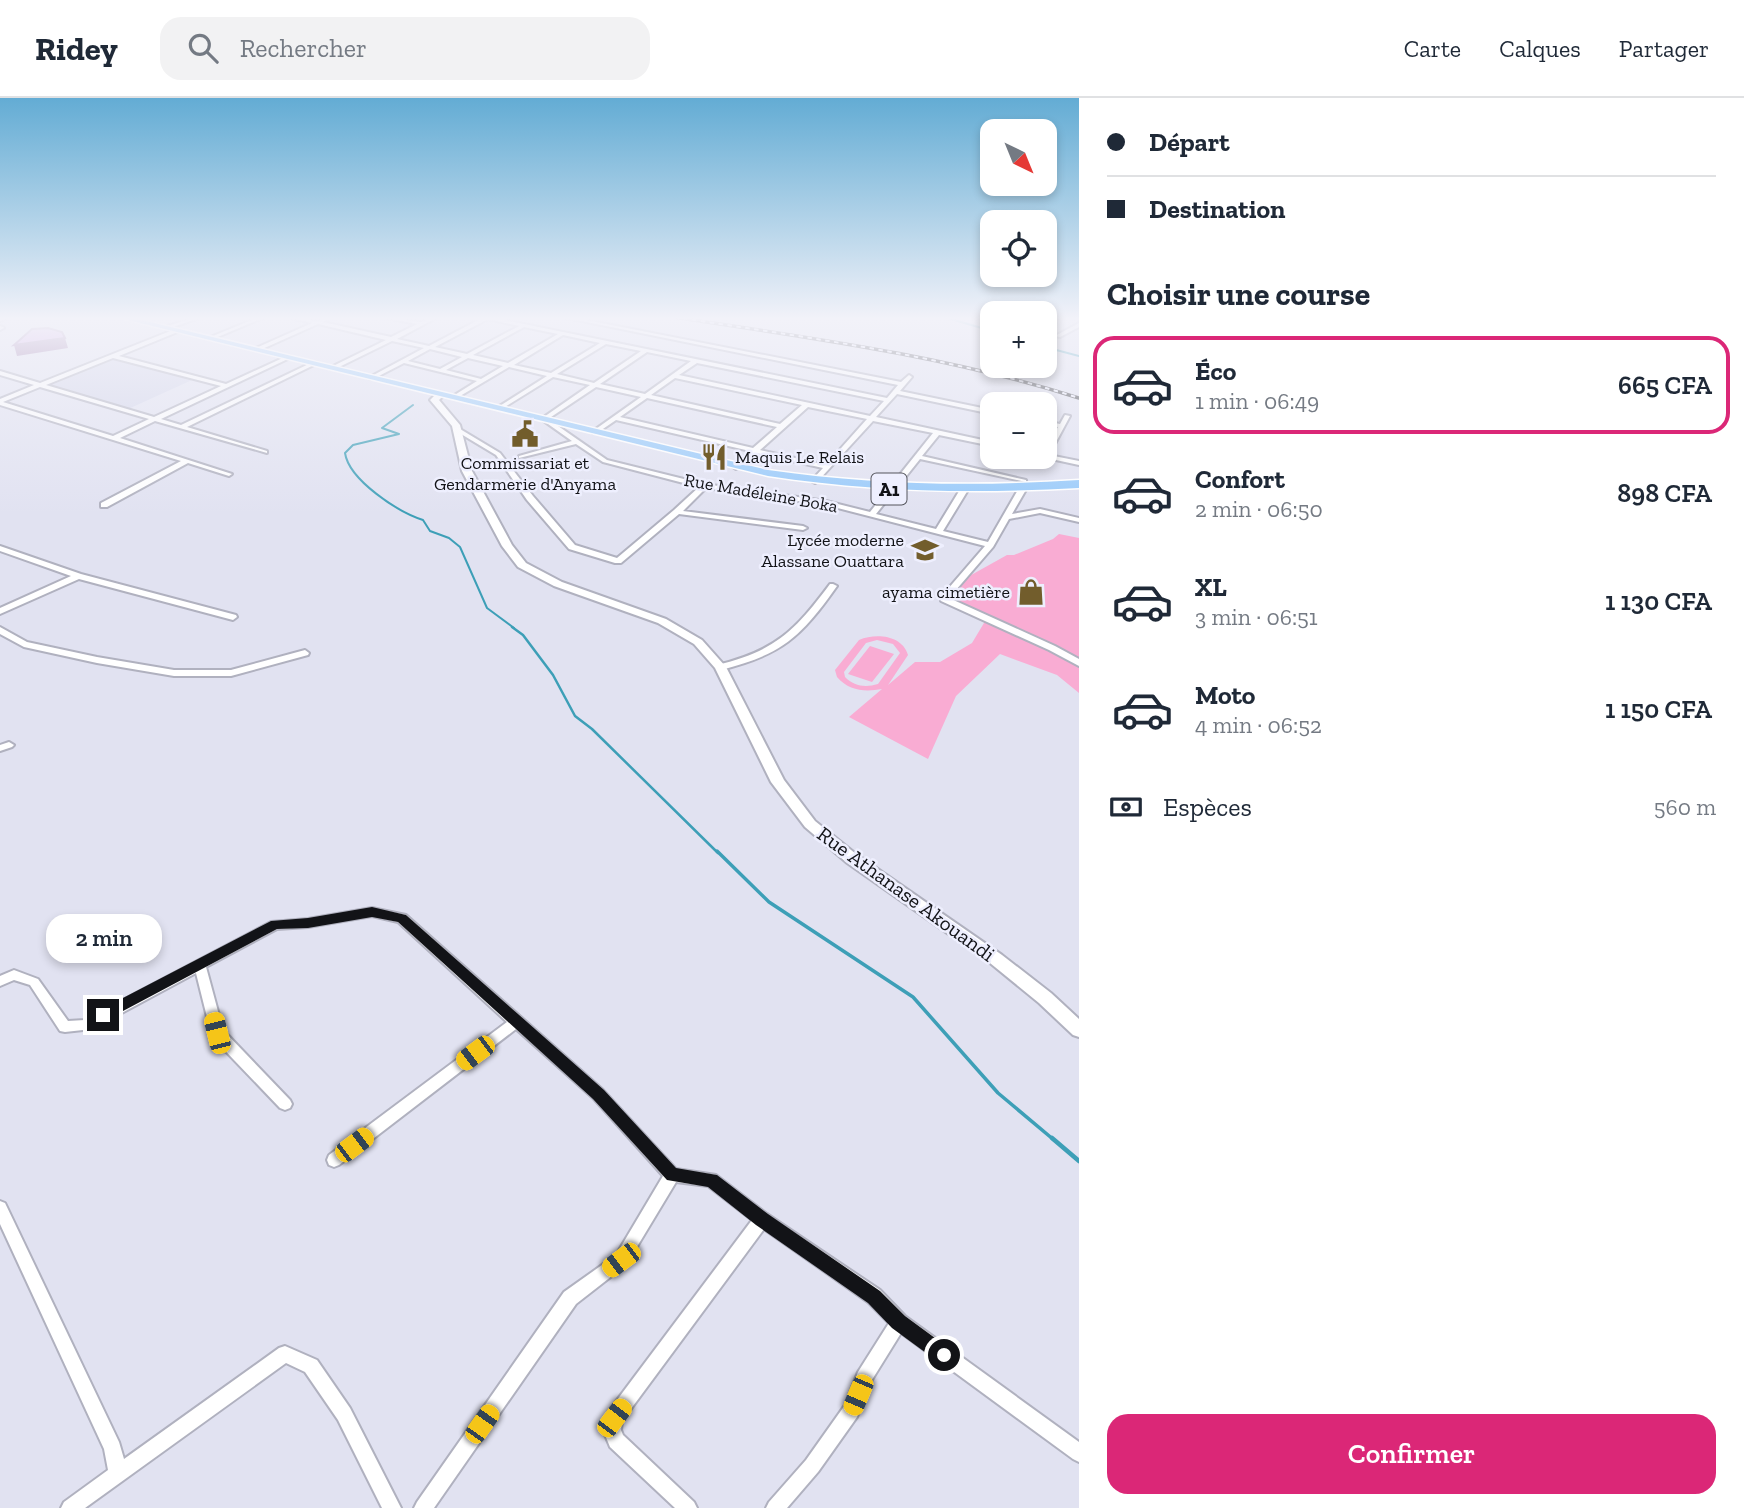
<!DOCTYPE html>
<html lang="fr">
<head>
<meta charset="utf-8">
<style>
  :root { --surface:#fff; --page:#f2f2f3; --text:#1f2937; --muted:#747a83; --line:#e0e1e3; --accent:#db2777 }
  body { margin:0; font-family:"Zilla Slab",serif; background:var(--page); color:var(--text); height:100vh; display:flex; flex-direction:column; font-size:26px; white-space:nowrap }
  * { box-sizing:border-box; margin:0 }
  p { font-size:23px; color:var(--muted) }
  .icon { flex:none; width:38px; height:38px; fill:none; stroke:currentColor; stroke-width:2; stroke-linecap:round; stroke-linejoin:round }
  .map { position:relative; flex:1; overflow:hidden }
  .panel { display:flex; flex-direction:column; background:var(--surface); width:665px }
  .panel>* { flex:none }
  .hud { display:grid; align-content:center; height:154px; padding:0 28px; background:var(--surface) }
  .needle { width:46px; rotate:137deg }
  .buttons { position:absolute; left:980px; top:21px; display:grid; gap:14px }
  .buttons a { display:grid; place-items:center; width:77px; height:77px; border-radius:14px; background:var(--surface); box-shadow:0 4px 10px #0003; font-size:35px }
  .end { position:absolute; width:32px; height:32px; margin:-16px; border:9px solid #121317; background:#fff; box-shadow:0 0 0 4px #fff }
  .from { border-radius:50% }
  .bubble { position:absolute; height:49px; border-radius:21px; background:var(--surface); box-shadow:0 4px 10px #0003; font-size:23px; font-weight:600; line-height:49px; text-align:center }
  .car { position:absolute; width:21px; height:42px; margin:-21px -10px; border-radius:9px; box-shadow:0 0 5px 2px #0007; background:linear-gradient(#f5c518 24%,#345 0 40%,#f5c518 0 76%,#345 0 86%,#f5c518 0) }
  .hud b { display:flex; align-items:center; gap:24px; height:66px; font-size:26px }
  .hud b+b { border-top:2px solid var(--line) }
  .hud i { width:18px; height:18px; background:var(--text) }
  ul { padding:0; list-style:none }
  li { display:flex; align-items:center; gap:21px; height:98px; margin:0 14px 10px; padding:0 14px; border:4px solid transparent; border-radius:21px }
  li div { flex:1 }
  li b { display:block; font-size:26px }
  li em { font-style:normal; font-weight:600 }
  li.current { border-color:var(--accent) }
  li>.icon { width:63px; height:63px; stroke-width:1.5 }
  h2 { padding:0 28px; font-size:32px; line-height:84px }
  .pay { display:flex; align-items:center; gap:18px; height:77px; padding:0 28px; font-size:26px }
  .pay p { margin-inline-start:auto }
  .cta { display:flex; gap:14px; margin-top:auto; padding:14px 28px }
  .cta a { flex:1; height:80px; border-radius:21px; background:var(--accent); color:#fff; font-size:28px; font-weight:600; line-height:80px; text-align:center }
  header { display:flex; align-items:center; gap:42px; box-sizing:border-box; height:98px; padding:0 35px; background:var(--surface); border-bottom:2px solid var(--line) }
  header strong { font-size:33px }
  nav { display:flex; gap:38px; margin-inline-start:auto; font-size:24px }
  .search { width:490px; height:63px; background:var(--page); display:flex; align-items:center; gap:18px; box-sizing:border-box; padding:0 24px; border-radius:21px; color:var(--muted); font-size:26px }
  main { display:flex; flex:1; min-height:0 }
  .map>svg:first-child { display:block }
  .built { fill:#d3d5ea }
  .green { fill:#f9acd3; fill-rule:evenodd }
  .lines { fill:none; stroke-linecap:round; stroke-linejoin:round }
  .stream-far3 { stroke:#3d9fb7; stroke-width:2 }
  .stream-far2 { stroke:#3d9fb7; stroke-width:2.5 }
  .stream-far1 { stroke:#3d9fb7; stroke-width:3.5 }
  .stream { stroke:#3d9fb7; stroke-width:4.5 }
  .minor-casing { stroke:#b0b1bf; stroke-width:4 }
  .tertiary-casing { stroke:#b0b1bf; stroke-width:4 }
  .primary-casing { stroke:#fff; stroke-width:3 }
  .minor { fill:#fff; fill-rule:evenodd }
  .tertiary { fill:#fff; fill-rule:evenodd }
  .primary { fill:#98cafa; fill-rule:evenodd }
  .rail-casing { stroke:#43444b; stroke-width:3.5 }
  .rail { stroke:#eeeffe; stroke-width:2; stroke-dasharray:4.5; stroke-linecap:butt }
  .shaded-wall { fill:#926ca1 }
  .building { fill:#d09ae6; stroke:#926ca1; stroke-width:2 }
  .route { fill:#121317 }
  .labels { text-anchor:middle; stroke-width:5; stroke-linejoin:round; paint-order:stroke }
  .far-poi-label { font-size:18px; fill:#121317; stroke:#eeeffe; text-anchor:end }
  .far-street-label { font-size:18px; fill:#121317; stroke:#eeeffe }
  .shield { fill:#eeeffe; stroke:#54555c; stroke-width:2 }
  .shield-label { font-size:19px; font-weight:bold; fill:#121317 }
  .street-label { font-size:21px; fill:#121317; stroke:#eeeffe }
</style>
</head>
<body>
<header>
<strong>Ridey</strong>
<div class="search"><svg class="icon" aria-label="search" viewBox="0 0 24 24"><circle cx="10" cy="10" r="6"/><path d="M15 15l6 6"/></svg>Rechercher</div>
<nav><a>Carte</a><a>Calques</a><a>Partager</a></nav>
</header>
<main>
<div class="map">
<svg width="1079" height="1410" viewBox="0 0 1079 1410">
  <rect width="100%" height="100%" fill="#e1e2f1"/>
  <polygon class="built" points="112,261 116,261 192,282 126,312 51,287"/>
  <g class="green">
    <path d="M1059,436L1079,440V595L1057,577L1000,556L956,598L928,661L849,619L882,591C865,594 849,593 837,579L835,572L859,542C876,535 902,537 908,557L888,587L915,564H940L972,545L987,520L952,498L964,481L1007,457H1014L1053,441ZM877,542L893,546L900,555L878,586C865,590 854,588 845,579L844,574L866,545Z"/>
    <polygon points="870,548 894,556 872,584 848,576"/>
  </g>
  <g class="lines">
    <g class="stream-far3">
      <polyline points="944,219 992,233"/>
      <polyline points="1045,249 1079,258"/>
      <path d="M413,307L382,330L399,336L353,347L345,355C349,382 398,414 423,422L430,433L449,440L460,449L487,510L514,530"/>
    </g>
    <polyline class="stream-far2" points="512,529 523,537 553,577 575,618 592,631 718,755"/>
    <polyline class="stream-far1" points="717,753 769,804 913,899 998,995 1054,1042"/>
    <polyline class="stream" points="1052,1040 1079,1063"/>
    <defs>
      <g id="minor">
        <polygon points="195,219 202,219 170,230 165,229"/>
        <polygon points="259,219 265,219 213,241 208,240"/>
        <path d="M291,219L317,223L327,219H332L323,224L391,239L417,226L386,220V219L421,224L433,219H438L397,241L429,248L482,220V219H490L887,300L898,287L562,219H571L901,284L909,277L912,279L900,293L992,312V316L897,296L876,319L992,344V348L939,337L922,358L1026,382V384L920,361L876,416L936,431L961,390H967L968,392L943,433L988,444L1019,390L1023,388L1027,390L1012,416L1040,411L1079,420V424L1040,415L1009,421L993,449L949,500L1055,548L1079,561V568L1049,552L941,503V499L985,448L826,407L706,390L683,413L803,428L807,430L803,432L679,416L621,465H615L569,451L527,402L496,357L456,333V331H460L500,355L533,398L575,447L617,460L674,412L699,389L603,364L576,346L519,360V358L572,343L541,321L590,287L553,279L500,312L498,311V309L547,278L509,269L455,301L452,299L453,298L477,283L404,265L373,281L368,280L424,250L392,243L335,271H331V269L386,242L318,226L260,252H256V250L312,225L291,220ZM488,221L519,228L467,256L435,249ZM524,229L558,236L508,265L473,257ZM563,237L600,245L551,275L514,267ZM606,246L641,253L594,285L557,276ZM430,251L462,259L440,271L408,263ZM647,254L691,263L645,296L600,286ZM468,260L503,268L481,281L446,272ZM697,265L884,303L870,318L679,277ZM675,280L802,307L780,326L651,297ZM596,289L641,299L593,333V335H597L616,322L750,353L734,368L733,369L736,371L756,355L823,370L811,383L815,385L817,384L873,323L933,335L870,414L826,403L704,386L607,362L548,321ZM647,300L777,329L753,350L620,319ZM808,309L867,321L826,367L760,352Z"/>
        <polygon points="1079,225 1079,229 1060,239 1055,238"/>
        <polygon points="0,228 3,229 4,230 0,232"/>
        <path d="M178,230L180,233L119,258L226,286L287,258L292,259L161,321L181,327L313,264L318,265L187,329L267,353V355L155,323L120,340L232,376L229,378L188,365L107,409H101V405L181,363L0,307V301L34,287L0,277V273L40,285ZM113,260L221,288L154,319L46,287ZM40,289L149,321L113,338L3,304Z"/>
        <polygon points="1065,317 1070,318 1049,357 1079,363 1079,367 1042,359 1045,359 1045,352 1058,329 1045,327 1045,323 1060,326"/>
        <polygon points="0,448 81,476 236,517 237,519 233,522 79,481 0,516 0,510 71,478 0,453"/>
        <path d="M830,486H833L837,488C801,539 782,557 720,572L717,571L715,569L717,567C775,553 795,533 830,486Z"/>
        <polygon points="0,529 27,544 97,559 174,572 231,572 305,552 309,555 308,557 231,578 174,578 97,565 24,549 0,536"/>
        <polygon points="9,644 14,647 12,649 0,653 0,647"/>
        <polygon points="372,810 406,817 603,992 676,1071 716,1077 767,1116 880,1192 905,1218 1079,1344 1079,1364 1073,1361 901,1235 870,1285 857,1319 818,1374 787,1410 766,1410 769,1404 806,1362 845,1307 858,1274 889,1225 868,1204 764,1131 622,1323 621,1332 623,1337 694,1404 697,1410 675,1410 610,1349 603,1332 608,1314 752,1122 708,1088 676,1084 626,1167 576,1206 434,1410 414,1410 417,1404 564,1194 616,1157 663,1078 593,1000 516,931 339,1067 334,1069 329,1067 327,1062 329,1057 507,924 398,824 372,818 308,829 277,831 206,869 223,932 290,1002 292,1006 290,1010 285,1012 280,1010 212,939 196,875 92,931 65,934 60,933 30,887 14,882 0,888 0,878 14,872 38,881 68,923 85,922 271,824 308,821"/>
        <polygon points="0,1103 5,1105 119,1344 124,1361 279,1250 285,1248 317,1262 350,1310 401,1410 382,1410 338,1322 305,1274 286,1265 85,1410 61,1410 64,1404 108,1372 104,1351 0,1126"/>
      </g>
      <g id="tertiary">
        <polygon points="0,219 10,219 0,223"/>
        <polygon points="437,295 443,295 444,297 439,302 460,327 472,373 512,447 526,465 562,484 666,521 702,542 726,569 784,682 815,723 856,756 1002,857 1051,895 1079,921 1079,939 1073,937 1039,905 990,865 846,764 805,729 771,684 715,570 694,546 658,525 554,488 518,469 502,448 462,373 452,328 430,302"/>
      </g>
      <path id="primary" d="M116,219H129L768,372C872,387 974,389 1079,382V390C974,396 872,394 768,378Z"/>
    </defs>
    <use href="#minor" class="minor-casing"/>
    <use href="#tertiary" class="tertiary-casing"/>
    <use href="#primary" class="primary-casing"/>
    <use href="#minor" class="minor"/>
    <use href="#tertiary" class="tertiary"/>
    <use href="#primary" class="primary"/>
    <defs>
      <path id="rail" d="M674,219C811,240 947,258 1079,300"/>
    </defs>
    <use href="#rail" class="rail-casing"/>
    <use href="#rail" class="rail"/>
  </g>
  <polygon class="shaded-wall" points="65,240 68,250 17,258 14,247"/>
  <polygon class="building" points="48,230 62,234 65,240 14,247 32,231"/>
  <linearGradient id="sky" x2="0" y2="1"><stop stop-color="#63acd4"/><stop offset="0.53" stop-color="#f2f2f9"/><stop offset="1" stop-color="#f2f2f9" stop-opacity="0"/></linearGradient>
  <rect width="1079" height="416" fill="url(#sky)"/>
  <polygon class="route" points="372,809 406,817 604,992 676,1070 717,1077 768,1116 880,1193 905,1218 950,1251 953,1257 950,1263 944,1266 937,1263 892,1230 868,1205 756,1127 708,1089 667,1082 593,1001 398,824 372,819 308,830 277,831 108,921 103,923 96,917 98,913 271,823 308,820"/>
  <defs>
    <symbol id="civic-bare" viewBox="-9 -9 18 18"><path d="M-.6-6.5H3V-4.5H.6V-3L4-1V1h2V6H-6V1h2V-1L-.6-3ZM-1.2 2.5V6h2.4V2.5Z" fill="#725d2c" stroke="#eeeffe" stroke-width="2.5" paint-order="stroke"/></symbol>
    <symbol id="restaurant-bare" viewBox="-9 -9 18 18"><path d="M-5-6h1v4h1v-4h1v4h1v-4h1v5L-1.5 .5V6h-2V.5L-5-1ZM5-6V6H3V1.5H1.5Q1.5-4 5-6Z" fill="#725d2c" stroke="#eeeffe" stroke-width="2.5" paint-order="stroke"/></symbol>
    <symbol id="school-bare" viewBox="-9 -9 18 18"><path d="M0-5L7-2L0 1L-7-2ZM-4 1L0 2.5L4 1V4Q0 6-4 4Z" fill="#725d2c" stroke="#eeeffe" stroke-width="2.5" paint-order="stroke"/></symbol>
    <symbol id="shop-bare" viewBox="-9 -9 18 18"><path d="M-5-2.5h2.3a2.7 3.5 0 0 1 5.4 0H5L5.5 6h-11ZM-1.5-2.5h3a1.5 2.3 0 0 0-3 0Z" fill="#725d2c" stroke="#eeeffe" stroke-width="2.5" paint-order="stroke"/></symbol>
  </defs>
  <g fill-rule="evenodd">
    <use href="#civic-bare" x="506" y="317" width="38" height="38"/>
    <use href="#restaurant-bare" x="695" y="340" width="38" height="38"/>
    <use href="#school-bare" x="906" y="433" width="38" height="38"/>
    <use href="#shop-bare" x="1012" y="475" width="38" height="38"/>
  </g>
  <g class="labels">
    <g class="far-poi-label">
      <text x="735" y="365" text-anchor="start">Maquis Le Relais</text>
      <text x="525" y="371" text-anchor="middle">Commissariat et<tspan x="525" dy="21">Gendarmerie d'Anyama</tspan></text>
      <text x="904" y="448">Lycée moderne<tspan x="904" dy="21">Alassane Ouattara</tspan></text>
      <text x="1010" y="500">ayama cimetière</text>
    </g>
    <g class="far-street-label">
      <text transform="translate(761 395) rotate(10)" y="6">Rue Madéleine Boka</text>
    </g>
    <rect class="shield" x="871.5" y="375.5" width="35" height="31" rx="5"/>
    <g class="shield-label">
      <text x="889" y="398">A1</text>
    </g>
    <g class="street-label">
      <text transform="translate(906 796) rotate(36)" y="7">Rue Athanase Akouandi</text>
    </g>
  </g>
</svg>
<div class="buttons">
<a><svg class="needle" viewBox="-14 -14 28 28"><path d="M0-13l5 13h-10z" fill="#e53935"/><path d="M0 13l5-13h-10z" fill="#747a83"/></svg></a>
<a><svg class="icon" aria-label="locate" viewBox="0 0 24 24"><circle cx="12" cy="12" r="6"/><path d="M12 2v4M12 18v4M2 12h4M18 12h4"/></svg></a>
<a>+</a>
<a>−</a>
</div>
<i class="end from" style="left:944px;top:1257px"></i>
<i class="end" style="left:103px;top:917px"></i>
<div class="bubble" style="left:46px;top:816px;width:116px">2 min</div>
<i class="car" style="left:217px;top:935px;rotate:346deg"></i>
<i class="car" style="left:475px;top:955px;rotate:233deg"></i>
<i class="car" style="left:354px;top:1047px;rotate:53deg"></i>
<i class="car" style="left:621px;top:1162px;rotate:233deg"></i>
<i class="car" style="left:858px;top:1297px;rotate:203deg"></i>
<i class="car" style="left:614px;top:1320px;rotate:37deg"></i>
<i class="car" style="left:482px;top:1326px;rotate:35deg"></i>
</div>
<section class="panel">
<div class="hud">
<b><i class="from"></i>Départ</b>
<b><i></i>Destination</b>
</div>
<h2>Choisir une course</h2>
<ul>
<li class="current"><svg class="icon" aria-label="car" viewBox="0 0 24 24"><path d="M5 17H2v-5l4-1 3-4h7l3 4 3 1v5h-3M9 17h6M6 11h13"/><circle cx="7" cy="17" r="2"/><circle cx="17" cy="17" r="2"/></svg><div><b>Éco</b><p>1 min · 06:49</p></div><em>665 CFA</em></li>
<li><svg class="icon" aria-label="car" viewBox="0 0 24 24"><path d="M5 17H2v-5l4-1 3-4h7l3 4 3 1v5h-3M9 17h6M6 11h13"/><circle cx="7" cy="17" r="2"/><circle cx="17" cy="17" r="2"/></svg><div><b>Confort</b><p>2 min · 06:50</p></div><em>898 CFA</em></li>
<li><svg class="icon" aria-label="car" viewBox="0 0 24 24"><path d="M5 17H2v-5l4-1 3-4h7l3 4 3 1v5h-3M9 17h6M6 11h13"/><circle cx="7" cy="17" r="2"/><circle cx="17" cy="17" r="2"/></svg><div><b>XL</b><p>3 min · 06:51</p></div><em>1 130 CFA</em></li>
<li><svg class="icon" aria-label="car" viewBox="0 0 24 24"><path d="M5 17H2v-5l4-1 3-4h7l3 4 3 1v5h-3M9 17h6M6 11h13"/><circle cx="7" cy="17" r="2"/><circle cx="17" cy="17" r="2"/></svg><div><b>Moto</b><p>4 min · 06:52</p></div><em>1 150 CFA</em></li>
</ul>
<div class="pay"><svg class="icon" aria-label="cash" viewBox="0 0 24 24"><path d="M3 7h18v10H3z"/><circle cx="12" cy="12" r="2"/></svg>Espèces<p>560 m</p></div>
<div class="cta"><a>Confirmer</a></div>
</section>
</main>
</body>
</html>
